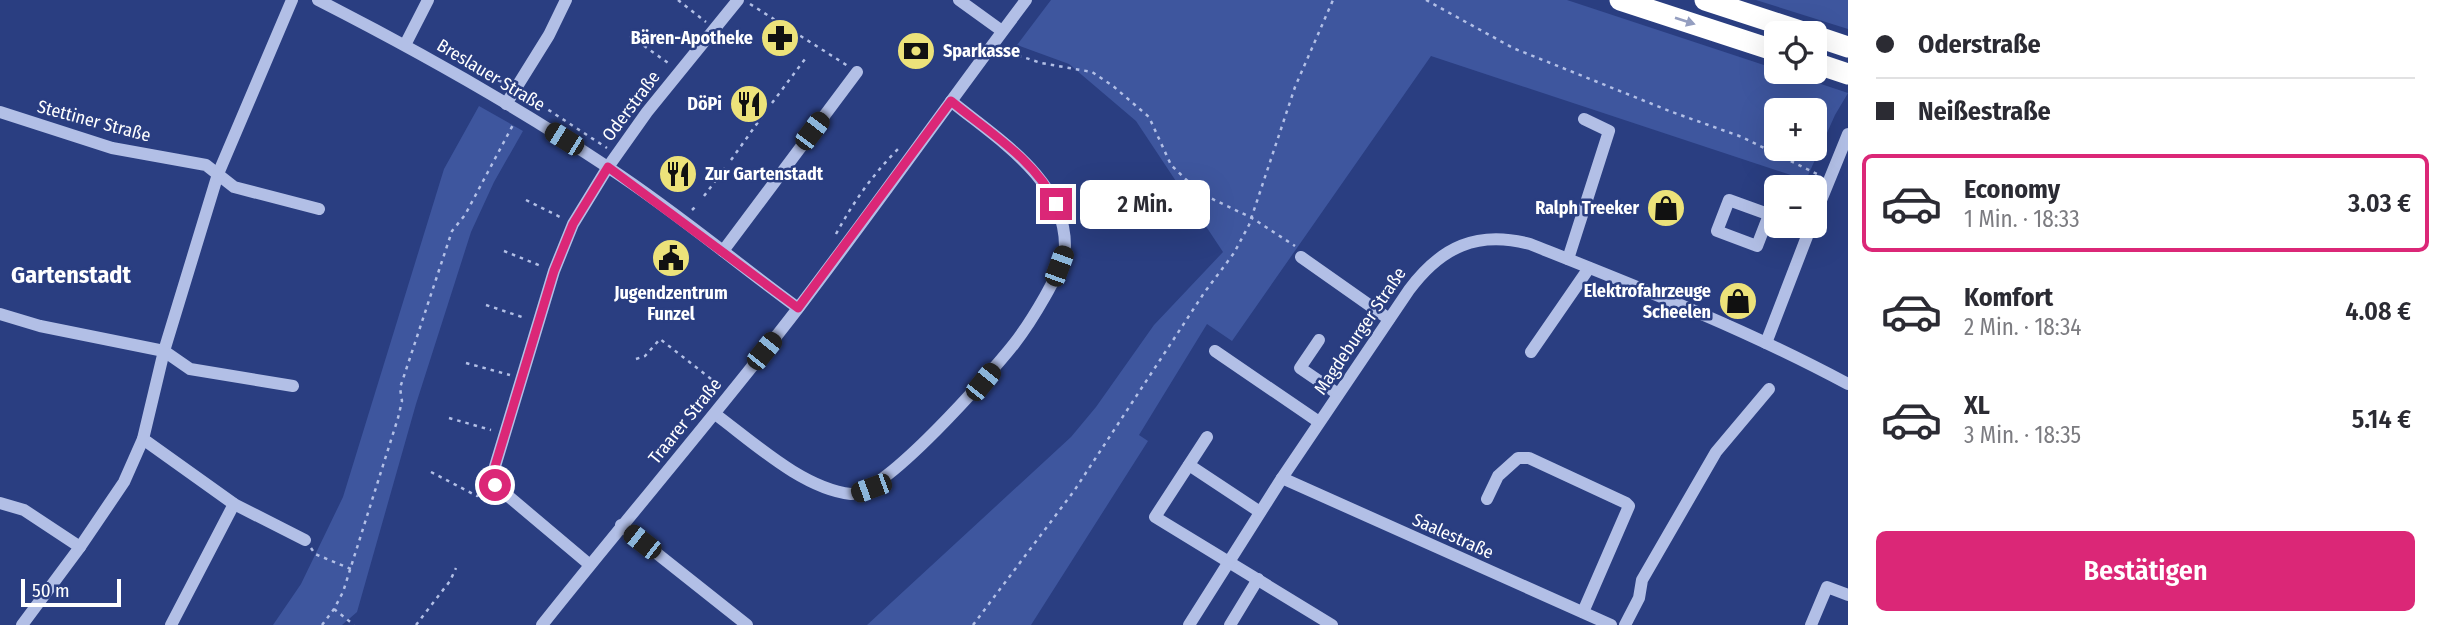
<!DOCTYPE html>
<html lang="de">
<head>
<meta charset="utf-8">
<style>
  :root { --surface:#fff; --page:#f2f2f3; --text:#2b2b33; --muted:#7c7c81; --line:#e1e1e2; --accent:#db2777 }
  body { margin:0; font-family:"Fira Sans Condensed",sans-serif; background:var(--page); color:var(--text); height:100vh; display:flex; flex-direction:column; font-size:26px; white-space:nowrap }
  * { box-sizing:border-box; margin:0 }
  p { font-size:23px; color:var(--muted) }
  .icon { flex:none; width:38px; height:38px; fill:none; stroke:currentColor; stroke-width:2; stroke-linecap:round; stroke-linejoin:round }
  .map { position:relative; flex:1; overflow:hidden }
  .side { display:flex; flex-direction:column; background:var(--surface); width:595px }
  .side>* { flex:none }
  .guide { display:grid; align-content:center; height:154px; padding:0 28px; background:var(--surface) }
  .tools { position:absolute; left:1764px; top:21px; display:grid; gap:14px }
  .tools a { display:grid; place-items:center; width:63px; height:63px; border-radius:10px; background:var(--surface); box-shadow:0 7px 28px #0002; font-size:35px }
  .scale { position:absolute; left:21px; bottom:18px; width:100px; box-sizing:border-box; padding-left:7px; border:4px solid #fff; border-top:0; font-size:19px; line-height:24px; white-space:nowrap; color:#fff; -webkit-text-stroke:5px #2a3e81; paint-order:stroke }
  .end { position:absolute; width:32px; height:32px; margin:-16px; border:9px solid #db2777; background:#fff; box-shadow:0 0 0 4px #fff }
  .from { border-radius:50% }
  .bubble { position:absolute; height:49px; border-radius:10px; background:var(--surface); box-shadow:0 7px 28px #0002; font-size:23px; font-weight:600; line-height:49px; text-align:center }
  .car { position:absolute; width:21px; height:42px; margin:-21px -10px; border-radius:9px; box-shadow:0 0 5px 2px #0007; background:linear-gradient(#222 24%,#8ab4d8 0 40%,#222 0 76%,#8ab4d8 0 86%,#222 0) }
  .guide b { display:flex; align-items:center; gap:24px; height:66px; font-size:26px }
  .guide b+b { border-top:2px solid var(--line) }
  .guide i { width:18px; height:18px; background:var(--text) }
  ul { padding:0; list-style:none }
  li { display:flex; align-items:center; gap:21px; height:98px; margin:0 14px 10px; padding:0 14px; border:4px solid transparent; border-radius:10px }
  li div { flex:1 }
  li b { display:block; font-size:26px }
  li em { font-style:normal; font-weight:600 }
  li.current { border-color:var(--accent) }
  li>.icon { width:63px; height:63px; stroke-width:1.5 }
  .action { display:flex; gap:14px; margin-top:auto; padding:14px 28px }
  .action a { flex:1; height:80px; border-radius:10px; background:var(--accent); color:#fff; font-size:28px; font-weight:600; line-height:80px; text-align:center }
  main { display:flex; flex:1; min-height:0 }
  .map>svg:first-child { display:block }
  .green { fill:#3e569e; fill-rule:evenodd }
  .lines { fill:none; stroke-linecap:round; stroke-linejoin:round }
  .path { stroke:#b2bfe6; stroke-width:2.5; stroke-dasharray:3.5 5; stroke-linecap:butt }
  .minor { stroke:#b2bfe6; stroke-width:12 }
  .highway { stroke:#fff; stroke-width:21 }
  .oneway { fill:#949ec0 }
  .route { stroke:#db2777; stroke-width:9 }
  .labels { text-anchor:middle; stroke-width:5; stroke-linejoin:round; paint-order:stroke }
  .poi-label { font-size:18px; font-weight:bold; fill:#fff; stroke:#2a3e81; text-anchor:end }
  .street-label { font-size:18px; fill:#fff; stroke:#2a3e81 }
  .district-label { font-size:24px; font-weight:bold; fill:#fff; stroke:#2a3e81 }
</style>
</head>
<body>
<main>
<div class="map">
<svg width="1848" height="625" viewBox="0 0 1848 625">
  <rect width="100%" height="100%" fill="#2a3e81"/>
  <g class="green">
    <path d="M1051,0H1567L1776,69V72H1785L1848,93L1835,115L1806,180L1431,56L1232,341L1207,324L1139,435L1148,441L1031,625H867L1071,437L1096,407L1154,325L1223,252L1136,121L1069,64L1017,45ZM1776,110H1815V149H1776Z"/>
    <polygon points="1756,0 1848,0 1848,29"/>
    <polygon points="479,106 523,131 494,182 471,232 416,404 357,612 342,625 273,625 301,584 343,497 444,169"/>
  </g>
  <g class="lines">
    <g class="path">
      <polyline points="678,0 706,22"/>
      <polyline points="1426,0 1513,48 1672,112 1742,137 1819,175"/>
      <polyline points="750,4 848,66"/>
      <polyline points="630,36 671,65"/>
      <polyline points="1002,50 1041,63 1092,72 1113,86 1149,117 1171,165 1200,193 1252,218 1295,246"/>
      <polyline points="490,78 503,82"/>
      <polyline points="527,96 607,148"/>
      <polyline points="772,103 805,59"/>
      <polyline points="731,160 766,111"/>
      <polyline points="704,196 725,168"/>
      <polyline points="526,200 564,219"/>
      <polyline points="692,210 698,204"/>
      <polyline points="1170,222 1175,206 1195,190"/>
      <path d="M836,234C854,201 873,174 900,147"/>
      <polyline points="504,251 541,266"/>
      <polyline points="486,305 525,318"/>
      <polyline points="636,359 645,356 660,339 720,386"/>
      <polyline points="466,363 510,375"/>
      <polyline points="449,418 491,430"/>
      <polyline points="431,472 477,496 486,490"/>
      <polyline points="311,548 315,554 351,569"/>
      <polyline points="334,609 354,625"/>
      <polyline points="322,625 334,609 343,592 398,418 402,401 400,388 452,231 465,215 514,123"/>
      <polyline points="416,625 450,581 456,568"/>
      <polyline points="973,625 1074,491 1204,293 1234,253 1249,225 1295,87 1333,0"/>
    </g>
    <g class="minor">
      <path d="M318,0C418,51 516,106 609,168C675,211 735,262 798,308"/>
      <polyline points="959,0 1002,31"/>
      <polyline points="405,45 428,0"/>
      <polyline points="506,104 549,35 566,0"/>
      <polyline points="0,112 112,148 206,165 234,187 319,209"/>
      <polyline points="1769,215 1757,246 1717,231 1729,200 1776,217"/>
      <polyline points="1815,215 1848,134"/>
      <polyline points="723,251 857,72"/>
      <polyline points="1301,257 1389,319"/>
      <polyline points="1568,259 1609,131 1584,119"/>
      <polyline points="0,314 40,326 164,351 190,369 293,386"/>
      <polyline points="1319,340 1300,368 1338,394"/>
      <polyline points="1766,343 1811,226"/>
      <polyline points="1215,351 1319,422"/>
      <polyline points="1531,352 1589,268"/>
      <path d="M715,414C753,442 803,489 851,494C883,496 992,372 1014,344C1028,326 1065,269 1065,246C1065,179 997,139 951,101"/>
      <polyline points="1207,437 1155,517 1332,625"/>
      <polyline points="143,439 234,504 305,540"/>
      <polyline points="1189,465 1260,512"/>
      <polyline points="1282,478 1611,625"/>
      <polyline points="1487,499 1498,476 1518,458 1529,458 1626,503 1629,506 1583,612"/>
      <polyline points="0,503 24,510 80,547"/>
      <polyline points="621,525 747,625"/>
      <polyline points="590,565 495,485 493,473 554,271 573,224 608,167 647,112 738,0"/>
      <polyline points="22,625 80,547 124,482 143,439 164,351 218,174 292,0"/>
      <polyline points="171,625 234,504"/>
      <path d="M542,625C627,518 716,415 799,307C876,206 949,102 1026,0"/>
      <path d="M1189,625L1282,478L1409,290C1441,247 1477,230 1530,244C1638,287 1746,329 1848,384"/>
      <polyline points="1230,625 1258,579"/>
      <polyline points="1625,625 1639,598 1642,580 1716,452 1769,389"/>
      <polyline points="1811,625 1827,587 1848,595"/>
    </g>
    <g class="highway">
      <polyline points="1620,0 1776,51"/>
      <polyline points="1705,0 1806,33"/>
      <polyline points="1815,36 1848,47"/>
      <polyline points="1815,63 1848,74"/>
    </g>
  </g>
  <defs><path id="oneway-solid" d="M-6-.8H1V-3.2L6.5 0L1 3.2V.8H-6Z" transform="scale(1.75)"/></defs>
  <use class="oneway" href="#oneway-solid" transform="translate(1685 21) rotate(18)"/>
  <g class="lines">
    <path class="route" d="M495,485L493,473L554,271L573,224L608,167L798,308L951,101C987,131 1036,160 1056,204"/>
  </g>
  <defs>
    <symbol id="pharmacy-disc" viewBox="-11 -11 22 22"><circle r="9.5" fill="#ece27a" stroke="#2a3e81"/><path d="M-2-6h4v4h4v4h-4v4h-4v-4h-4v-4h4Z" fill="#111"/></symbol>
    <symbol id="bank-disc" viewBox="-11 -11 22 22"><circle r="9.5" fill="#ece27a" stroke="#2a3e81"/><path d="M-6-4H6V4H-6ZM0-2.3a2.3 2.3 0 1 0 0 4.6a2.3 2.3 0 1 0 0-4.6Z" fill="#111"/></symbol>
    <symbol id="restaurant-disc" viewBox="-11 -11 22 22"><circle r="9.5" fill="#ece27a" stroke="#2a3e81"/><path d="M-5-6h1v4h1v-4h1v4h1v-4h1v5L-1.5 .5V6h-2V.5L-5-1ZM5-6V6H3V1.5H1.5Q1.5-4 5-6Z" fill="#111"/></symbol>
    <symbol id="shop-disc" viewBox="-11 -11 22 22"><circle r="9.5" fill="#ece27a" stroke="#2a3e81"/><path d="M-5-2.5h2.3a2.7 3.5 0 0 1 5.4 0H5L5.5 6h-11ZM-1.5-2.5h3a1.5 2.3 0 0 0-3 0Z" fill="#111"/></symbol>
    <symbol id="civic-disc" viewBox="-11 -11 22 22"><circle r="9.5" fill="#ece27a" stroke="#2a3e81"/><path d="M-.6-6.5H3V-4.5H.6V-3L4-1V1h2V6H-6V1h2V-1L-.6-3ZM-1.2 2.5V6h2.4V2.5Z" fill="#111"/></symbol>
  </defs>
  <g fill-rule="evenodd">
    <use href="#pharmacy-disc" x="758" y="16" width="44" height="44"/>
    <use href="#bank-disc" x="894" y="29" width="44" height="44"/>
    <use href="#restaurant-disc" x="727" y="82" width="44" height="44"/>
    <use href="#restaurant-disc" x="656" y="152" width="44" height="44"/>
    <use href="#shop-disc" x="1644" y="186" width="44" height="44"/>
    <use href="#civic-disc" x="649" y="236" width="44" height="44"/>
    <use href="#shop-disc" x="1716" y="279" width="44" height="44"/>
  </g>
  <g class="labels">
    <g class="poi-label">
      <text x="753" y="44">Bären-Apotheke</text>
      <text x="943" y="57" text-anchor="start">Sparkasse</text>
      <text x="722" y="110">DöPi</text>
      <text x="705" y="180" text-anchor="start">Zur Gartenstadt</text>
      <text x="1639" y="214">Ralph Treeker</text>
      <text x="1711" y="297">Elektrofahrzeuge<tspan x="1711" dy="21">Scheelen</tspan></text>
      <text x="671" y="299" text-anchor="middle">Jugendzentrum<tspan x="671" dy="21">Funzel</tspan></text>
    </g>
    <g class="street-label">
      <text transform="translate(491 75) rotate(31)" y="6">Breslauer Straße</text>
      <text transform="translate(631 106) rotate(-53)" y="6">Oderstraße</text>
      <text transform="translate(94 121) rotate(15)" y="6">Stettiner Straße</text>
      <text transform="translate(1360 331) rotate(-56)" y="6">Magdeburger Straße</text>
      <text transform="translate(685 421) rotate(-51)" y="6">Traarer Straße</text>
      <text transform="translate(1453 536) rotate(24)" y="6">Saalestraße</text>
    </g>
    <g class="district-label">
      <text x="71" y="283">Gartenstadt</text>
    </g>
  </g>
</svg>
<div class="tools">
<a><svg class="icon" aria-label="locate" viewBox="0 0 24 24"><circle cx="12" cy="12" r="6"/><path d="M12 2v4M12 18v4M2 12h4M18 12h4"/></svg></a>
<a>+</a>
<a>−</a>
</div>
<div class="scale">50 m</div>
<i class="end from" style="left:495px;top:485px"></i>
<i class="end" style="left:1056px;top:204px"></i>
<div class="bubble" style="left:1080px;top:180px;width:130px">2 Min.</div>
<i class="car" style="left:812px;top:131px;rotate:37deg"></i>
<i class="car" style="left:564px;top:139px;rotate:302deg"></i>
<i class="car" style="left:1059px;top:266px;rotate:20deg"></i>
<i class="car" style="left:764px;top:351px;rotate:39deg"></i>
<i class="car" style="left:983px;top:382px;rotate:39deg"></i>
<i class="car" style="left:871px;top:488px;rotate:250deg"></i>
<i class="car" style="left:642px;top:542px;rotate:308deg"></i>
</div>
<section class="side">
<div class="guide">
<b><i class="from"></i>Oderstraße</b>
<b><i></i>Neißestraße</b>
</div>
<ul>
<li class="current"><svg class="icon" aria-label="car" viewBox="0 0 24 24"><path d="M5 17H2v-5l4-1 3-4h7l3 4 3 1v5h-3M9 17h6M6 11h13"/><circle cx="7" cy="17" r="2"/><circle cx="17" cy="17" r="2"/></svg><div><b>Economy</b><p>1 Min. · 18:33</p></div><em>3.03 €</em></li>
<li><svg class="icon" aria-label="car" viewBox="0 0 24 24"><path d="M5 17H2v-5l4-1 3-4h7l3 4 3 1v5h-3M9 17h6M6 11h13"/><circle cx="7" cy="17" r="2"/><circle cx="17" cy="17" r="2"/></svg><div><b>Komfort</b><p>2 Min. · 18:34</p></div><em>4.08 €</em></li>
<li><svg class="icon" aria-label="car" viewBox="0 0 24 24"><path d="M5 17H2v-5l4-1 3-4h7l3 4 3 1v5h-3M9 17h6M6 11h13"/><circle cx="7" cy="17" r="2"/><circle cx="17" cy="17" r="2"/></svg><div><b>XL</b><p>3 Min. · 18:35</p></div><em>5.14 €</em></li>
</ul>
<div class="action"><a>Bestätigen</a></div>
</section>
</main>
</body>
</html>
